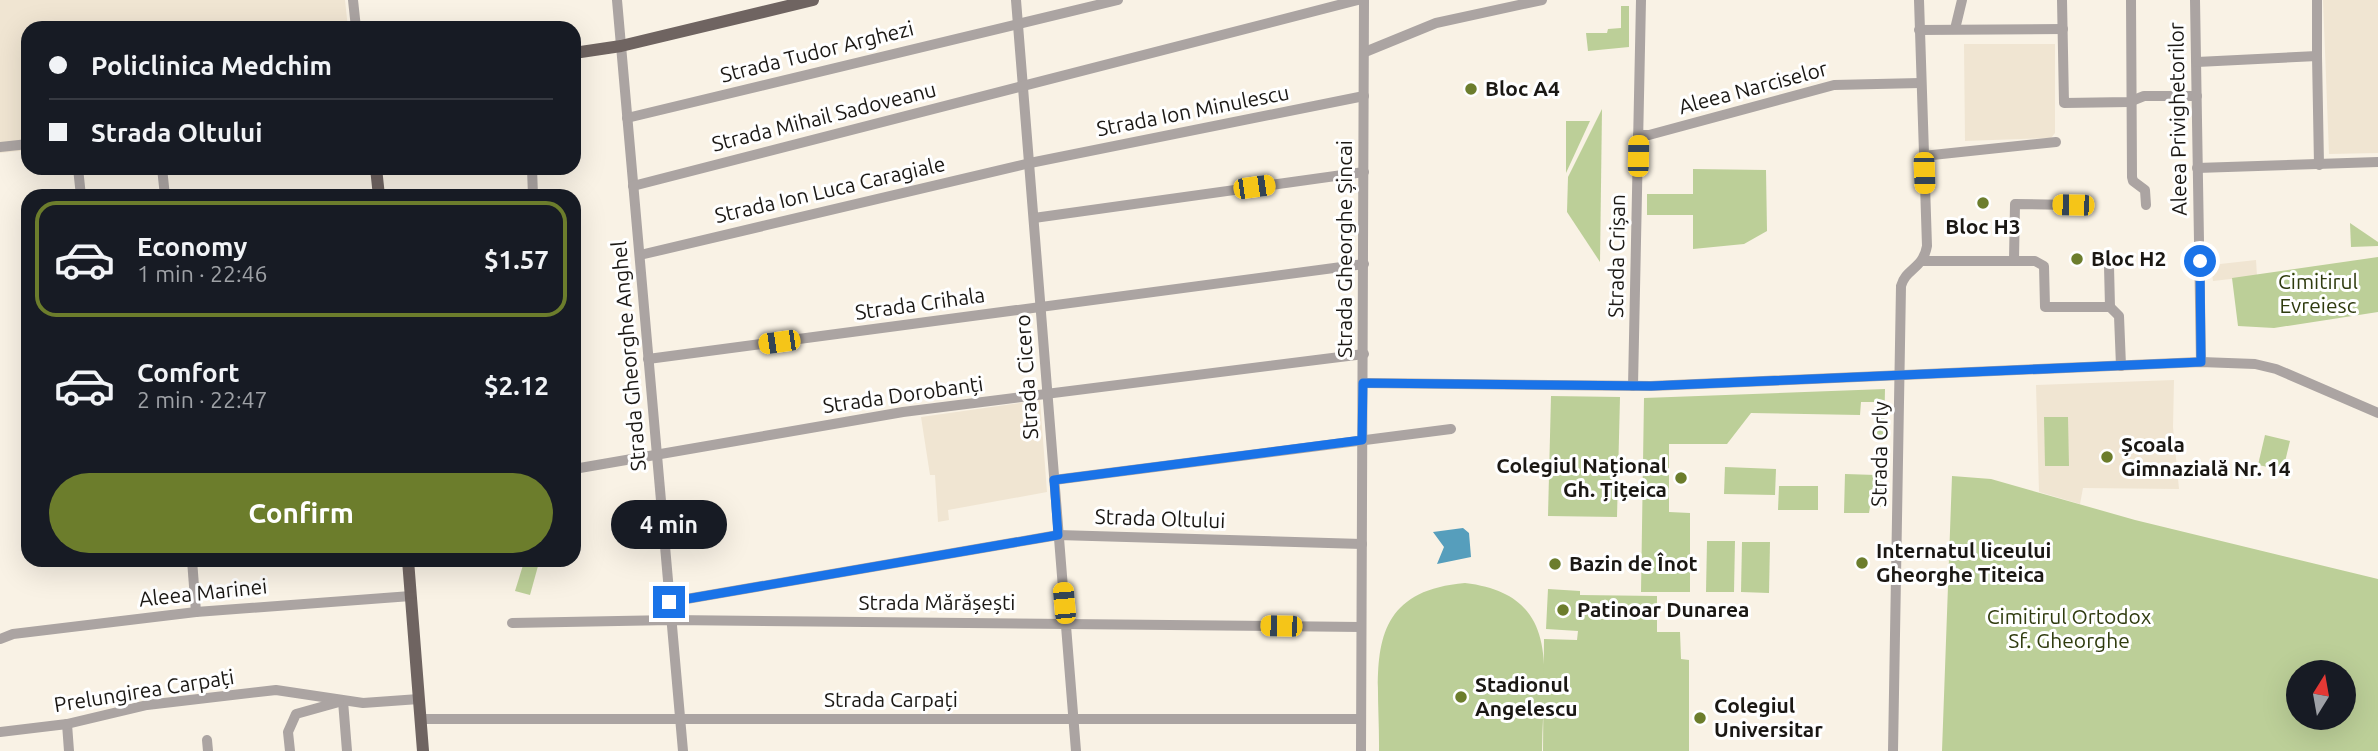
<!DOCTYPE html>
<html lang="en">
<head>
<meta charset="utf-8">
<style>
  :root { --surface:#171b24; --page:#242831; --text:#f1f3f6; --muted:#9ea1a6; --line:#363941; --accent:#6c7d2c }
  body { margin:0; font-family:Ubuntu,sans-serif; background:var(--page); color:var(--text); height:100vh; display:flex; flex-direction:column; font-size:26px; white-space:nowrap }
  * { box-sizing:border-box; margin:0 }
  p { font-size:23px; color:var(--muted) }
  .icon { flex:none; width:38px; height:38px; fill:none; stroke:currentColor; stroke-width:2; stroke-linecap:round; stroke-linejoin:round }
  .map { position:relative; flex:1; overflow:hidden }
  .drawer { position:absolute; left:21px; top:189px; width:560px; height:378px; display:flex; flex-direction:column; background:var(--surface); border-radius:21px; box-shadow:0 7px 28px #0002 }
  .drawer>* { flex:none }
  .banner { position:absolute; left:21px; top:21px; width:560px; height:154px; border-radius:21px; box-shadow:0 7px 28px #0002; display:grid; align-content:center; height:154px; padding:0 28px; background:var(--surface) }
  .needle { width:46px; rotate:11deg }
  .tools { position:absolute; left:2286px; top:660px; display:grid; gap:14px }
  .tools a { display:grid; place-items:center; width:70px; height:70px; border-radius:50%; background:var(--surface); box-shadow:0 7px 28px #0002; font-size:35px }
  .end { position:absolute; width:32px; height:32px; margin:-16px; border:9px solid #1a73e8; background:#fff; box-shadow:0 0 0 4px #fff }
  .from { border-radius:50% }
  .bubble { position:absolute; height:49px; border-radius:24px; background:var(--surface); box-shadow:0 7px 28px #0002; font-size:23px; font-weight:600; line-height:49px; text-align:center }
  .car { position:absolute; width:21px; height:42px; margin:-21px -10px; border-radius:9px; box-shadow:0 0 5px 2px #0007; background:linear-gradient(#f5c518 24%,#345 0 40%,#f5c518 0 76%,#345 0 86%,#f5c518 0) }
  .banner b { display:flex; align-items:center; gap:24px; height:66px; font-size:26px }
  .banner b+b { border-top:2px solid var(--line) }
  .banner i { width:18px; height:18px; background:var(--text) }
  ul { padding:12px 0 0; list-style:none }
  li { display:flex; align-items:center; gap:21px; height:116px; margin:0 14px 10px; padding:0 14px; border:4px solid transparent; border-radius:21px }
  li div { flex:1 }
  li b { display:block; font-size:26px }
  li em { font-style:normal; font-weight:600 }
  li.current { border-color:var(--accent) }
  li>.icon { width:63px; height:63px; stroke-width:1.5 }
  .cta { display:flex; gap:14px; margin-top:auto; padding:14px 28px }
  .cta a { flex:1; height:80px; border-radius:42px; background:var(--accent); color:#fff; font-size:28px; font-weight:600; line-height:80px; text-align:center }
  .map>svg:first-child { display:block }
  .built { fill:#f0e5d2 }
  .green { fill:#bccf98; fill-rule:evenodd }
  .water { fill:#569ebc }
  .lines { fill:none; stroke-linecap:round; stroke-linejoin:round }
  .minor { stroke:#aba4a2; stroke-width:10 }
  .major { stroke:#6f6461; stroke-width:12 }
  .route { stroke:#1a73e8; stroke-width:9 }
  .poi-dot { fill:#6c7d2c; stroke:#fff; stroke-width:2.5 }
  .labels { text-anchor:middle; stroke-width:6; stroke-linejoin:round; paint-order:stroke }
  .street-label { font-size:21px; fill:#1b1814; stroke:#fff }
  .poi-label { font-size:21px; font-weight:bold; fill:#1b1814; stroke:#fff; text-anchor:start }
  .park-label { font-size:21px; fill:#2f3b0e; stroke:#fff }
</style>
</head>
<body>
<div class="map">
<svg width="2378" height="751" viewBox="0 0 2378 751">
  <rect width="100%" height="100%" fill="#f9f2e5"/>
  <g class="built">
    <polygon points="0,0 345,0 348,28 28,28 28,150 0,153"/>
    <polygon points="2323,0 2378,0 2378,153 2329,154"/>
    <polygon points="1964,44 2055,44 2055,133 2051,138 1965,141"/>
    <polygon points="2256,260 2257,276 2213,281 2211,265"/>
    <polygon points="2174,380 2173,427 2179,489 2083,488 2080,504 2039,492 2036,385"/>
    <polygon points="1040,400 1047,492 948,510 949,520 938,522 935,475 930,475 921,417"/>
  </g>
  <g class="green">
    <polygon points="1621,6 1629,6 1629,47 1588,51 1586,33 1607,33 1608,29 1621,28"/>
    <polygon points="1602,109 1600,262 1567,212 1568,177"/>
    <polygon points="1566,121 1590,121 1566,173"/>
    <polygon points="1693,169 1766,170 1767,231 1744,244 1693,249 1693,215 1647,215 1647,194 1693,194"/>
    <polygon points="2350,223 2378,242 2378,246 2351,247"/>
    <polygon points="2378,257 2378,312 2274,328 2238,326 2232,278"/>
    <polygon points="1885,389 1884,440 1875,440 1876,402 1861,402 1860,415 1751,413 1727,444 1669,444 1669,512 1690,513 1690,592 1641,592 1644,398"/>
    <polygon points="1551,396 1620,397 1617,517 1548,516"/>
    <polygon points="2044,417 2068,417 2069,466 2045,466"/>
    <polygon points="2265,435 2290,441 2283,470 2258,465"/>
    <polygon points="1876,455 1883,455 1882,507 1870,507 1869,513 1844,513 1845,474 1876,475"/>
    <polygon points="1725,467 1776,469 1775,495 1724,494"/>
    <path d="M1952,476L1991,479L2135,520L2378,579V751H1942ZM2298,672H2343V718H2298Z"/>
    <polygon points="1779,486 1818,486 1818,510 1778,510"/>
    <polygon points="1707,541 1735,541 1734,592 1706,592"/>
    <polygon points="1742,542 1770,542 1769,593 1741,592"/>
    <polygon points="524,562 538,566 530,595 515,591"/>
    <path d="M1465,583C1566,595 1542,675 1542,751H1379C1380,671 1359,592 1465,583Z"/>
    <polygon points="1548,589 1580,591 1580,595 1657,596 1657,632 1680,632 1681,659 1689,660 1689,751 1543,751 1544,639 1577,640 1578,631 1546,629"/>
  </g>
  <polygon class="water" points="1463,528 1469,533 1471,557 1437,564 1444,547 1433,532"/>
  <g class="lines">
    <g class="minor">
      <polyline points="353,0 356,28"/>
      <polyline points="617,0 683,751"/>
      <polyline points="1016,0 1076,751"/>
      <polyline points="2062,0 2064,103 2129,102 2144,96 2197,96"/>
      <polyline points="2131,0 2132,177 2133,181 2145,190 2146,205"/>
      <polyline points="2195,0 2201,362"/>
      <polyline points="2317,0 2317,56"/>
      <polyline points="1955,29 1962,0"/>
      <polyline points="1919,30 2063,29"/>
      <polyline points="1365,52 1436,23 1542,0"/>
      <polyline points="2197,62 2317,56 2319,165"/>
      <polyline points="627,118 1118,0"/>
      <polyline points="1638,135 1649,135 1834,85 1920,83"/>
      <polyline points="0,147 28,144"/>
      <polyline points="1923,156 2056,142"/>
      <polyline points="78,168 81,196"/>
      <polyline points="162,168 165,196"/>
      <polyline points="532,168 533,196"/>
      <polyline points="2197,168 2378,162"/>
      <polyline points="633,186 1358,0"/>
      <polyline points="1034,218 1364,172"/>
      <polyline points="640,255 1030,163 1364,96"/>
      <polyline points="1922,261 2035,261 2044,266 2045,307 2110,307 2119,316 2121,366"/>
      <polyline points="2014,261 2015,204 2072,205"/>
      <polyline points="2109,266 2110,307"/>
      <polyline points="648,359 1364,264"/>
      <polyline points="1363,383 1651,386 2201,362 2255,364 2276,369 2378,413"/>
      <polyline points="1633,386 1641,0"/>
      <polyline points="574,469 903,412 1364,354"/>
      <polyline points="1054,480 1451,429"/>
      <polyline points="192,560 196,612"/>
      <polyline points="669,602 1058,535 1362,544"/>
      <polyline points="512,623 671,620 1361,627"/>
      <polyline points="0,639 13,634 196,612 411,596"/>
      <polyline points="343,701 347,751"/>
      <polyline points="421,719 1361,719"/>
      <polyline points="67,724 69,751"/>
      <polyline points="0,732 67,724 147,705 276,690 363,703 419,699"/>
      <polyline points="207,740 208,751"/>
      <polyline points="290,751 288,732 296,714 339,702"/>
      <polyline points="1361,751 1364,0"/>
      <path d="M1893,751L1901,286C1906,268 1923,269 1927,246L1919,0"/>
    </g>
    <g class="major">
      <polyline points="574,53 621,46 813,0"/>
      <polyline points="376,168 379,196"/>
      <polyline points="408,560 423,751"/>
    </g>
  </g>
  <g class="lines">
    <polyline class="route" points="669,602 1058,535 1054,480 1362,440 1363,383 1651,386 2201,362 2200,261"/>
  </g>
  <g class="poi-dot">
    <circle cx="1471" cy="89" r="7"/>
    <circle cx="1983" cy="203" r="7"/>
    <circle cx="2077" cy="259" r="7"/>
    <circle cx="2107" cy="457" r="7"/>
    <circle cx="1681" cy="478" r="7"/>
    <circle cx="1862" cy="563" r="7"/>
    <circle cx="1555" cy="564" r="7"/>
    <circle cx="1563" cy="610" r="7"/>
    <circle cx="1461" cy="697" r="7"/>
    <circle cx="1700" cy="718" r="7"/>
  </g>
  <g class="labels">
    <g class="street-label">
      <text transform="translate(817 52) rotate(-14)" y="7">Strada Tudor Arghezi</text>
      <text transform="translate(1753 88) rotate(-15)" y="7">Aleea Narciselor</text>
      <text transform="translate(1193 111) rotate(-11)" y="7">Strada Ion Minulescu</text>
      <text transform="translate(824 117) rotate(-14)" y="7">Strada Mihail Sadoveanu</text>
      <text transform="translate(2178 119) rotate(-91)" y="7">Aleea Privighetorilor</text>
      <text transform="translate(830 190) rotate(-13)" y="7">Strada Ion Luca Caragiale</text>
      <text transform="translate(1345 249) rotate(-90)" y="7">Strada Gheorghe Șincai</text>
      <text transform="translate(1617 256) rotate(-89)" y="7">Strada Crișan</text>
      <text transform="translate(920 304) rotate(-8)" y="7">Strada Crihala</text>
      <text transform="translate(629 356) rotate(-95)" y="7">Strada Gheorghe Anghel</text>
      <text transform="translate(1027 377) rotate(-94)" y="7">Strada Cicero</text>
      <text transform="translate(903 395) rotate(-8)" y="7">Strada Dorobanți</text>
      <text transform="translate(1880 454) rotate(-89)" y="7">Strada Orly</text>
      <text transform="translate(1160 519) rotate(2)" y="7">Strada Oltului</text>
      <text transform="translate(203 593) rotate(-6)" y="7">Aleea Marinei</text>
      <text x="937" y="610">Strada Mărășești</text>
      <text transform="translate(144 691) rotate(-9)" y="7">Prelungirea Carpați</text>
      <text x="891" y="707">Strada Carpați</text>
    </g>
    <g class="poi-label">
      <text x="1485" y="96">Bloc A4</text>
      <text x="1983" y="234" text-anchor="middle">Bloc H3</text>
      <text x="2091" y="266">Bloc H2</text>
      <text x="2121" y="452">Școala<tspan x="2121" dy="24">Gimnazială Nr. 14</tspan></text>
      <text x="1667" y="473" text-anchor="end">Colegiul Național<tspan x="1667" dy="24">Gh. Țițeica</tspan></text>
      <text x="1876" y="558">Internatul liceului<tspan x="1876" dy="24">Gheorghe Titeica</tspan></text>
      <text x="1569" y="571">Bazin de Înot</text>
      <text x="1577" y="617">Patinoar Dunarea</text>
      <text x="1475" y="692">Stadionul<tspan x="1475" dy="24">Angelescu</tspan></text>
      <text x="1714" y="713">Colegiul<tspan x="1714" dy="24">Universitar</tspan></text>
    </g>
    <g class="park-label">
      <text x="2318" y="289">Cimitirul<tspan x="2318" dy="24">Evreiesc</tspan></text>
      <text x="2069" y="624">Cimitirul Ortodox<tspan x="2069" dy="24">Sf. Gheorghe</tspan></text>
    </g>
  </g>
</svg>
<div class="tools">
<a><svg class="needle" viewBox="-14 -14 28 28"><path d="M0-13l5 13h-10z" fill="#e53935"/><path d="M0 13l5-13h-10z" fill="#9ea1a6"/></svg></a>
</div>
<i class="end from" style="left:2200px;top:261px"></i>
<i class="end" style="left:669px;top:602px"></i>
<div class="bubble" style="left:611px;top:500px;width:116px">4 min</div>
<i class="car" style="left:1638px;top:156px;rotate:1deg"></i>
<i class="car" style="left:1924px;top:173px;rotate:178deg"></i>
<i class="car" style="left:1254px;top:187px;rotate:82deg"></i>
<i class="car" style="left:2073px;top:205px;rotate:271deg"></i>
<i class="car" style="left:779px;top:342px;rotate:262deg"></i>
<i class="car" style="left:1064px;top:603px;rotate:355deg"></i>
<i class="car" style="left:1281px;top:626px;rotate:271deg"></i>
<div class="banner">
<b><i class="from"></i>Policlinica Medchim</b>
<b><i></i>Strada Oltului</b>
</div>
<section class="drawer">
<ul>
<li class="current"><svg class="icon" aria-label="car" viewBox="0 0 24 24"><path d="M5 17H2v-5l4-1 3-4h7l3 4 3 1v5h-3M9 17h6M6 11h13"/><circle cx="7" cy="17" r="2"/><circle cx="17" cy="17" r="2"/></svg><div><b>Economy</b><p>1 min · 22:46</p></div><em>$1.57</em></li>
<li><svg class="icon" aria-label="car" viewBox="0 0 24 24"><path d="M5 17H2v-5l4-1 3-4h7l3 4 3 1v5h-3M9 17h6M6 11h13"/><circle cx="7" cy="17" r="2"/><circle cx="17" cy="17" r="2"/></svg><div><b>Comfort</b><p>2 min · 22:47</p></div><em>$2.12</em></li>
</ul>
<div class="cta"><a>Confirm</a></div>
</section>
</div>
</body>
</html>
